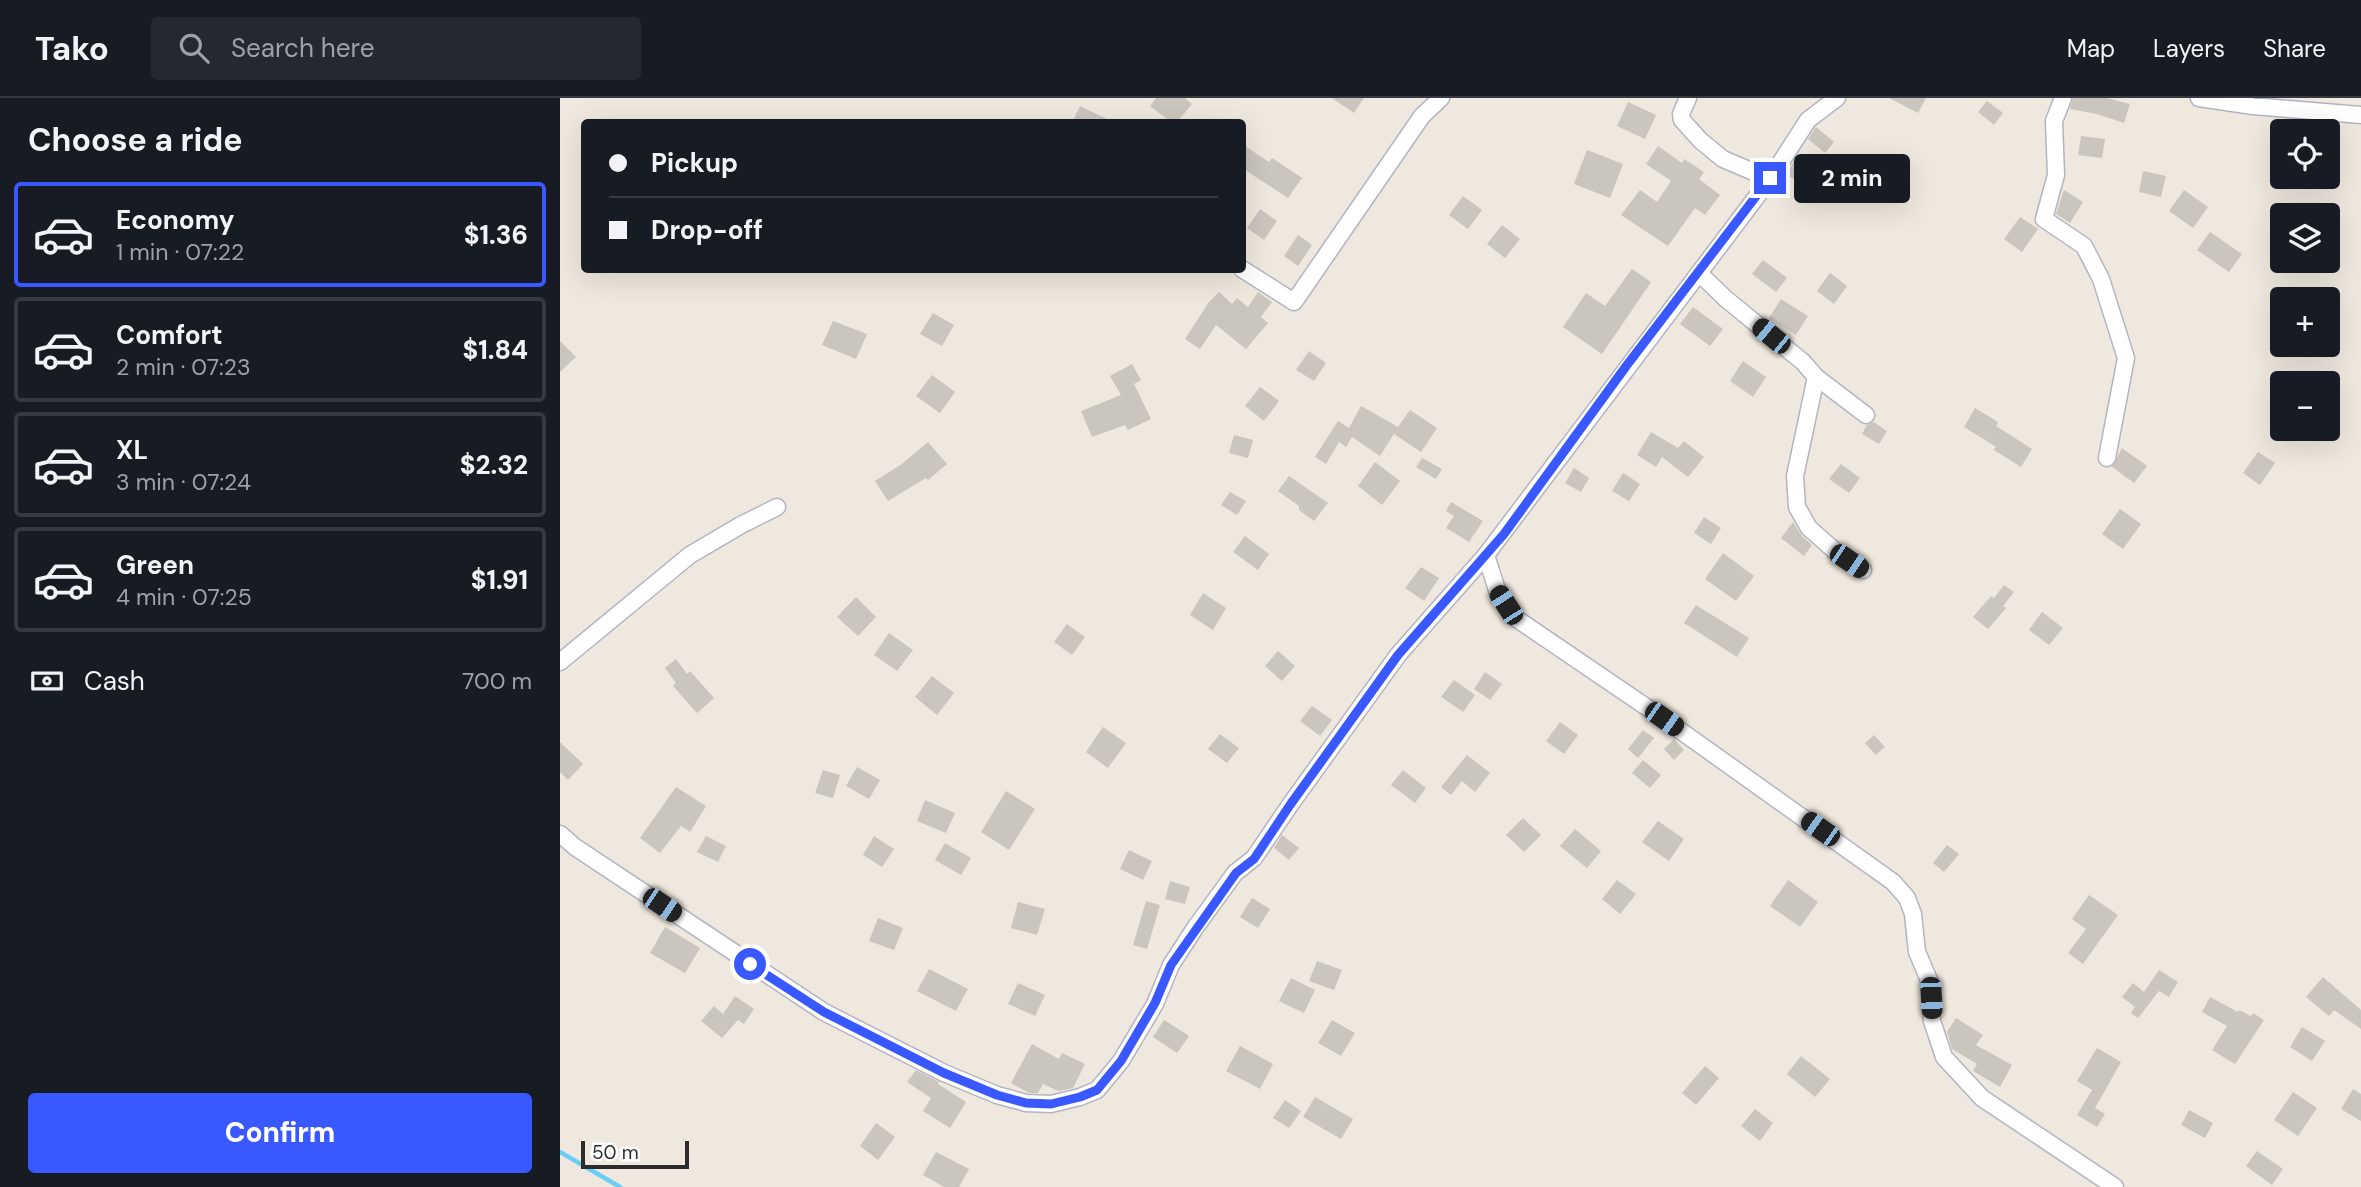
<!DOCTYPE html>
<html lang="en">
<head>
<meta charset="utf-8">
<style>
  :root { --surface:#171b24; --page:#242831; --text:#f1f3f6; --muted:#9ea1a6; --line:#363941; --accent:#3a58ff }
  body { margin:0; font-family:"DM Sans",sans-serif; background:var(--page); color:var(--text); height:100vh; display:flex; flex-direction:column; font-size:26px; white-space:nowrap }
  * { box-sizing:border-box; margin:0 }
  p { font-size:23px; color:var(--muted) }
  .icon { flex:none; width:38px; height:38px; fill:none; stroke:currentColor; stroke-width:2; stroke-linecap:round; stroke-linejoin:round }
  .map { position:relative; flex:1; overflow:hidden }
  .side { display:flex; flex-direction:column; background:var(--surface); width:560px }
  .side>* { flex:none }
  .hud { position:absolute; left:21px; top:21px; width:665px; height:154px; border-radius:7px; box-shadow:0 7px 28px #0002; display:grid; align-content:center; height:154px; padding:0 28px; background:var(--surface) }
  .controls { position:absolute; left:1710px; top:21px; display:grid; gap:14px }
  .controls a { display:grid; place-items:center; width:70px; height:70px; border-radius:7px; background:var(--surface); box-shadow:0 7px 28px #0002; font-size:35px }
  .scale { position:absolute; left:21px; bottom:18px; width:108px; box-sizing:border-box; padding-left:7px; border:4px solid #2c2c2c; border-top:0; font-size:19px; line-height:24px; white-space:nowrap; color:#2c2c2c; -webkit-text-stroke:5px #fff; paint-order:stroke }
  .end { position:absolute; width:32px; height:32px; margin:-16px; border:9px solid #3a58ff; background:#fff; box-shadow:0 0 0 4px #fff }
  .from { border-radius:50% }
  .bubble { position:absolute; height:49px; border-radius:7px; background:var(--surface); box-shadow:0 7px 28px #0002; font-size:23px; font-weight:800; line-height:49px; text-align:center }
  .car { position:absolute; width:21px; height:42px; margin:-21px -10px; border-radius:9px; box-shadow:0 0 5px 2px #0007; background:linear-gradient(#222 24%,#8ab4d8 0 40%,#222 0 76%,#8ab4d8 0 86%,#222 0) }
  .hud b { display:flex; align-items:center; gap:24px; height:66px; font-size:26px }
  .hud b+b { border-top:2px solid var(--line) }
  .hud i { width:18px; height:18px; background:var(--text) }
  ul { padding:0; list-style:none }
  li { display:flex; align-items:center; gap:21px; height:105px; margin:0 14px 10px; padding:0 14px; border:4px solid var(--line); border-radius:7px }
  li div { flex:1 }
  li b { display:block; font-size:26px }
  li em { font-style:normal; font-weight:800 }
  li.selected { border-color:var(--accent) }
  li>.icon { width:63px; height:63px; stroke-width:1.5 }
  h2 { padding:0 28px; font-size:32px; line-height:84px }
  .pay { display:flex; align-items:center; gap:18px; height:77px; padding:0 28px; font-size:26px }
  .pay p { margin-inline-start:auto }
  .primary-button { display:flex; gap:14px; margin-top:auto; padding:14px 28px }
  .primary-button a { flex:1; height:80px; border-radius:7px; background:var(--accent); color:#fff; font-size:28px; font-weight:800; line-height:80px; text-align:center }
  header { display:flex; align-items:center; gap:42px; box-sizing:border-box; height:98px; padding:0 35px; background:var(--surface); border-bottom:2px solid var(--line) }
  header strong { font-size:33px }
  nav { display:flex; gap:38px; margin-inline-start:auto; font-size:24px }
  .search { width:490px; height:63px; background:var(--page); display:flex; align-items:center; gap:18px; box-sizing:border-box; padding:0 24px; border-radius:7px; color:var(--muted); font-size:26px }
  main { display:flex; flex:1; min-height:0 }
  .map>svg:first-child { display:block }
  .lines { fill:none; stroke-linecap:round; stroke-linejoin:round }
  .stream { stroke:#6acdf7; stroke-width:4.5 }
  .building { fill:#cac5bd }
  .street-casing { stroke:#b2b4c1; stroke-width:19 }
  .street { stroke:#fff; stroke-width:16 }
  .route { stroke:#3a58ff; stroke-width:9 }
</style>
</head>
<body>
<header>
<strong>Tako</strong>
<div class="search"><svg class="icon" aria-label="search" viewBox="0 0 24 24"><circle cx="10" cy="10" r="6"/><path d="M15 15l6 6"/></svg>Search here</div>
<nav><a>Map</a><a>Layers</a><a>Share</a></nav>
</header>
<main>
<section class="side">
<h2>Choose a ride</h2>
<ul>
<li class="selected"><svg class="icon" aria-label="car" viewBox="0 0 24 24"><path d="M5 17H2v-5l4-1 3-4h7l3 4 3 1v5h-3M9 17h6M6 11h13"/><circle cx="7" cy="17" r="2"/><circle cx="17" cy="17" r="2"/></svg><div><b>Economy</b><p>1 min · 07:22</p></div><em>$1.36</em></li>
<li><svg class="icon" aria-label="car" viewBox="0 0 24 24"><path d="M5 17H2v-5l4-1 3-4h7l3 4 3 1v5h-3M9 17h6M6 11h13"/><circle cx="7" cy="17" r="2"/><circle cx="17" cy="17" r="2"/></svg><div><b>Comfort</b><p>2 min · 07:23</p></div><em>$1.84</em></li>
<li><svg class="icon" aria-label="car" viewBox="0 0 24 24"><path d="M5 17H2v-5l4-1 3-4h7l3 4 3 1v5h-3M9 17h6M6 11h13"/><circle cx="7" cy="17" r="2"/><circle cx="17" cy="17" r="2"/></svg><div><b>XL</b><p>3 min · 07:24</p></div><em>$2.32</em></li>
<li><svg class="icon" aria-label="car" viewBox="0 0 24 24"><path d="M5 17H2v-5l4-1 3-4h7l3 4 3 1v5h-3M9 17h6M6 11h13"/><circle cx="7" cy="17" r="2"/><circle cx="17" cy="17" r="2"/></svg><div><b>Green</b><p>4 min · 07:25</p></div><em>$1.91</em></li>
</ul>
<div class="pay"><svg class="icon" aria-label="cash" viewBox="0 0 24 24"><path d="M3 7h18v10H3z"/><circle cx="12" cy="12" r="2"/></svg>Cash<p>700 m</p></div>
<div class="primary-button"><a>Confirm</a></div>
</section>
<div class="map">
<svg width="1801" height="1089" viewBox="0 0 1801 1089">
  <rect width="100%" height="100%" fill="#efe8de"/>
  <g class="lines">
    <polyline class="stream" points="0,1054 60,1089"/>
  </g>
  <g class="building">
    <polygon points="596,0 625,0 632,6 617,24 611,24 590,8"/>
    <polygon points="772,0 804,0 794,15"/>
    <polygon points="1329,0 1366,0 1358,15"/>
    <polygon points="1513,0 1547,0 1570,6 1564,25 1537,16 1510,11"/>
    <polygon points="1427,3 1443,15 1434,27 1418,14"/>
    <polygon points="1068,4 1096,17 1085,41 1057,28"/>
    <polygon points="520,8 553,24 512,24"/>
    <polygon points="1256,29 1274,44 1265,55 1248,41"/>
    <polygon points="1521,38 1545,41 1542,60 1518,57"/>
    <polygon points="682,46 709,64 712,60 742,80 728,100 682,70"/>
    <polygon points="1098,48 1122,65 1124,61 1144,74 1139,81 1160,97 1145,117 1135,110 1108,148 1061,117 1080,92 1097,104 1111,83 1086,66"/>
    <polygon points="1027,52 1063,66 1050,100 1014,86"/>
    <polygon points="1236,60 1260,74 1249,91 1226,76"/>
    <polygon points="1583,73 1606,78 1601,99 1579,94"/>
    <polygon points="1504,92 1523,104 1510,125 1496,116"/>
    <polygon points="1624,92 1648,109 1633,130 1609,113"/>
    <polygon points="903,98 922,112 908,131 889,117"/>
    <polygon points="700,111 717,123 704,142 687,130"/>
    <polygon points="1460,119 1478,131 1462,154 1444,141"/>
    <polygon points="942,127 960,141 945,160 927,146"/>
    <polygon points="1650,134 1682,156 1669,174 1637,152"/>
    <polygon points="738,137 752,147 738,168 724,158"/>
    <polygon points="1203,162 1227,180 1216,194 1192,176"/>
    <polygon points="1072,171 1091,184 1042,256 1003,229 1026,195 1045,208"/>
    <polygon points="1270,175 1287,188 1274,206 1257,193"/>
    <polygon points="659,194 672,206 677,200 688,209 698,194 712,204 701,219 708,225 686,251 656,227 640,251 625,241 649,204"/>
    <polygon points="1221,201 1248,218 1236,237 1209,220"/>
    <polygon points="1133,209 1163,231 1150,248 1120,226"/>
    <polygon points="373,215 394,227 382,248 360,236"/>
    <polygon points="273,223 307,236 296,261 262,247"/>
    <polygon points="0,243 16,259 0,274"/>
    <polygon points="749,253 766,265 754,283 736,272"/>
    <polygon points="1183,263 1206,279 1193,299 1170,283"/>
    <polygon points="572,266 581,282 574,286 591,321 568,332 565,327 532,339 521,313 561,297 550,278"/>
    <polygon points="372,277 395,294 380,315 356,298"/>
    <polygon points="700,289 719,303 704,323 685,308"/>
    <polygon points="801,308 838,329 850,312 877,330 861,354 834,336 820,358 792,339 786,349 779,344 766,366 755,359 778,323 789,330"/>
    <polygon points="1415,310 1438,324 1436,328 1472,351 1461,369 1434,352 1436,349 1404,329"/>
    <polygon points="1314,324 1327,333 1319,346 1302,336 1307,327"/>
    <polygon points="1091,334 1118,350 1124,343 1144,359 1128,379 1102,359 1096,369 1077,357"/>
    <polygon points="674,337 693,342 688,360 669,355"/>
    <polygon points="368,344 387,366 368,382 366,380 328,403 315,383 342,366"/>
    <polygon points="1562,350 1587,368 1574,385 1552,369"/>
    <polygon points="1698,354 1715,365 1700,387 1683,375"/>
    <polygon points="862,360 882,371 876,381 856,369"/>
    <polygon points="815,364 840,383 822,407 798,388"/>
    <polygon points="1281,366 1300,380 1289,395 1269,381"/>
    <polygon points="1014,370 1029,380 1021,394 1005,385"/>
    <polygon points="1063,375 1080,386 1069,403 1052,393"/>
    <polygon points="729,378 768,405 754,423 739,412 739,408 718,393"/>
    <polygon points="670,394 686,403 677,417 661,407"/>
    <polygon points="891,404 923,423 909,444 886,430 894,418 886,413"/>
    <polygon points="1560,411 1581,426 1563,451 1542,436"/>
    <polygon points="1144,419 1161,430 1151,446 1134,435"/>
    <polygon points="1233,424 1242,438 1252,447 1244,458 1221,440"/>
    <polygon points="685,438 709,456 698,472 673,454"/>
    <polygon points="1163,455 1194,478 1176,503 1145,481"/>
    <polygon points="861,469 879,480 864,503 845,490"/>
    <polygon points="1444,487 1454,494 1443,508 1446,510 1428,531 1413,519 1431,498 1434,500"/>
    <polygon points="643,495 666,510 653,532 630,517"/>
    <polygon points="296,499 316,519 298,538 277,519"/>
    <polygon points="1136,507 1189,540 1177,559 1124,525"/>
    <polygon points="1482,514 1503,530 1489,547 1469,532"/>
    <polygon points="507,526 525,539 512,557 494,544"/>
    <polygon points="329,535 353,552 337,573 314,557"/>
    <polygon points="718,553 735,568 722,583 705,568"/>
    <polygon points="116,561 127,576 130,573 154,600 137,615 113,588 116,585 105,570"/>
    <polygon points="925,574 942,586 930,602 914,591"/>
    <polygon points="372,578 394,595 377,617 355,599"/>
    <polygon points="894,582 915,597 903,614 881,599"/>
    <polygon points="752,608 772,622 760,638 740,623"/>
    <polygon points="1000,624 1018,637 1004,656 986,643"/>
    <polygon points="543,629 566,645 548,670 526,654"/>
    <polygon points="1083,632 1094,640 1078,660 1068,651"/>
    <polygon points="660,636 679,650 667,665 648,651"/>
    <polygon points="1314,637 1325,649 1316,657 1305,645"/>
    <polygon points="1114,641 1124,652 1114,662 1104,651"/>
    <polygon points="0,644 23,666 8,682 0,674"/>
    <polygon points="907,657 930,675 915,694 902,683 891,697 881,689"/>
    <polygon points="1083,662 1101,677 1090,690 1072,675"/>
    <polygon points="297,669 320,682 309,701 286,688"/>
    <polygon points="263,672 280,677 273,700 255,695"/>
    <polygon points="843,672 866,690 855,705 831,687"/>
    <polygon points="116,689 146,708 130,734 121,728 100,755 80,740"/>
    <polygon points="446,693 475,711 449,752 421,734"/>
    <polygon points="365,702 395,715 386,735 357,723"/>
    <polygon points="963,720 981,737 964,754 946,737"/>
    <polygon points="1098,723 1124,741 1109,763 1082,744"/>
    <polygon points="1015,731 1041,753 1027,770 1000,748"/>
    <polygon points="722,737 739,750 729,762 714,750"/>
    <polygon points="146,738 166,748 158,764 137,754"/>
    <polygon points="314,738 334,751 322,769 303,757"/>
    <polygon points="385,745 411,760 401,777 375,762"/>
    <polygon points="1387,747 1399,756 1384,774 1373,765"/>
    <polygon points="569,752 592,763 583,782 560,771"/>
    <polygon points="1057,782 1076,796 1060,816 1042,801"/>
    <polygon points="1228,782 1258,804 1240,829 1210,808"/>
    <polygon points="610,783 630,789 625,806 605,801"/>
    <polygon points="1529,797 1558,817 1523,866 1508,855 1526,831 1512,821"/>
    <polygon points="692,800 710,811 698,830 680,819"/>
    <polygon points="586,803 600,807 587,851 573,847"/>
    <polygon points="458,804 485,811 477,837 451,830"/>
    <polygon points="318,820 343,830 334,852 309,843"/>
    <polygon points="105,829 140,850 125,875 90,855"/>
    <polygon points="757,863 782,872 774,892 749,883"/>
    <polygon points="369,871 408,891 396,913 357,893"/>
    <polygon points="1599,872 1618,884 1609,899 1599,893 1578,920 1571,915 1575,909 1562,899 1573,885 1584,894"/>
    <polygon points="1763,879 1801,912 1801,931 1774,912 1769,918 1746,899"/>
    <polygon points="731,880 755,892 744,915 719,903"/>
    <polygon points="458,885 485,897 475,918 448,906"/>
    <polygon points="175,898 194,911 184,926 178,922 162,940 141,923 154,908 163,916"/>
    <polygon points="1650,899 1678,914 1679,912 1691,918 1693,915 1704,922 1675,966 1652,952 1667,928 1642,914"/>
    <polygon points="1396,920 1423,937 1416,947 1452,967 1440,989 1413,973 1417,966 1392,951 1387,934"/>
    <polygon points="604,922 629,938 617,955 593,939"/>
    <polygon points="772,922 795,935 781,958 758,945"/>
    <polygon points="1742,929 1765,943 1752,963 1730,949"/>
    <polygon points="472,946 499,961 502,955 525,966 513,990 498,993 483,986 478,995 469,995 451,985"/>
    <polygon points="680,948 713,966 700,991 666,973"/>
    <polygon points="1537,950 1561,964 1535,1010 1545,1016 1537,1029 1517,1017 1532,992 1517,983"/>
    <polygon points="1241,958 1270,981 1255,999 1227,976"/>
    <polygon points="1145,968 1159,980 1136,1007 1122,995"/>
    <polygon points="356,972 379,984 378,986 406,1004 390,1030 363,1013 371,1000 347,984"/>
    <polygon points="1793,991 1801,996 1801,1023 1781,1011"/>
    <polygon points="1733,994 1757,1010 1738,1038 1714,1022"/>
    <polygon points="755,999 793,1021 781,1041 743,1019"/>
    <polygon points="725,1002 741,1013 729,1030 713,1020"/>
    <polygon points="1195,1011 1213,1025 1200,1043 1181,1028"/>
    <polygon points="1629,1012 1653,1025 1645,1040 1621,1027"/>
    <polygon points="316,1025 335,1039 318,1062 300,1048"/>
    <polygon points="1697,1053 1723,1071 1712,1087 1686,1068"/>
    <polygon points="376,1054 409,1071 399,1089 384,1089 363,1077"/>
  </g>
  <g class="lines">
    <defs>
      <g id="street">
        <polyline points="1128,0 1121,16 1122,22 1141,43 1163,61 1210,81"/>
        <polyline points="1277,0 1248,22 1210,81 926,457 938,495 954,519 1104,621 1333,784 1347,800 1353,816 1357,854 1369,882 1372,923 1384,959 1422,1000 1555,1089"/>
        <polyline points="1503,0 1494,23 1496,77 1484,121 1524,148 1541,181 1566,260 1547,360"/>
        <polyline points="1639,0 1693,8 1801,17"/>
        <polyline points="682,171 734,204 862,18 881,0"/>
        <polyline points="1139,175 1166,201 1243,264 1256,279 1306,317"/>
        <polyline points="1256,279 1235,378 1237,409 1249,430 1275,453 1303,472"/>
        <polyline points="0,564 130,457 181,427 217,409"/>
        <polyline points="0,736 15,749 264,914 384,975 437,997 466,1005 491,1006 520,999 537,992 561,963 595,906 611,867 635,830 675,775 694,760 730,707 838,557 926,457"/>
      </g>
    </defs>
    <use href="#street" class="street-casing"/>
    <use href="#street" class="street"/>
  </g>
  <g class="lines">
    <polyline class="route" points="190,866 264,914 384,975 437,997 466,1005 491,1006 520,999 537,992 561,963 595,905 611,867 676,775 694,761 730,707 838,557 944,436 1067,267 1210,80"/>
  </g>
</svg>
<div class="controls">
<a><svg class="icon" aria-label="locate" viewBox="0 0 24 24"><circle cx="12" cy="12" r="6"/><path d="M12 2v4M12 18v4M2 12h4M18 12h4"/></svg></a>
<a><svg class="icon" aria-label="layers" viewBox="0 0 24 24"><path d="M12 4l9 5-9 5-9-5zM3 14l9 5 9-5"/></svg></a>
<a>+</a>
<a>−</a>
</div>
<div class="scale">50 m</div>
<i class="end from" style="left:190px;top:866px"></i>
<i class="end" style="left:1210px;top:80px"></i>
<div class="bubble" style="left:1234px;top:56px;width:116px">2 min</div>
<i class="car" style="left:1211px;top:238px;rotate:309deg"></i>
<i class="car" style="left:1289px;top:463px;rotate:124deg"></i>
<i class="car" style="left:946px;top:507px;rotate:327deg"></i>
<i class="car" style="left:1104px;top:621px;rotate:125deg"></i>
<i class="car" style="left:1260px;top:731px;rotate:305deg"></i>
<i class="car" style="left:102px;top:807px;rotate:124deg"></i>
<i class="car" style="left:1371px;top:900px;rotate:177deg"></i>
<div class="hud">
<b><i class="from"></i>Pickup</b>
<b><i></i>Drop-off</b>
</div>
</div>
</main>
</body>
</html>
